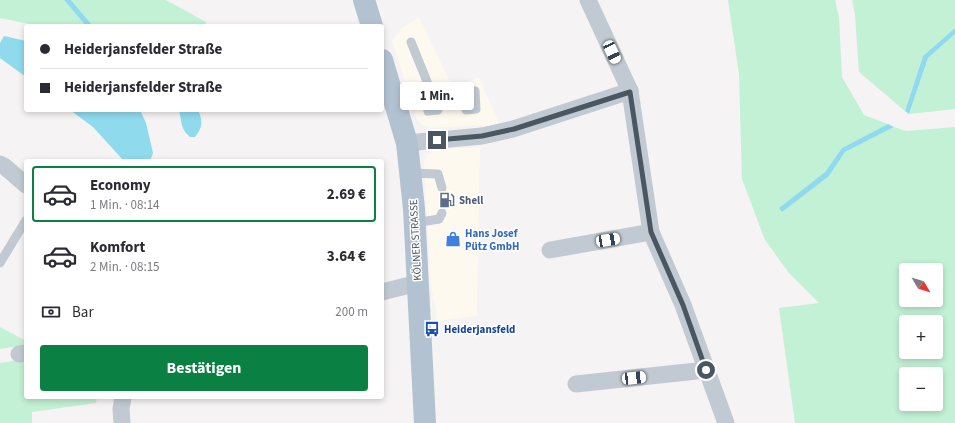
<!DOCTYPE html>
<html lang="de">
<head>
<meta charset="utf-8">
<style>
  :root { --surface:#fff; --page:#f7f7f7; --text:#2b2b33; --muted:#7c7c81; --line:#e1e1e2; --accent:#0b8043 }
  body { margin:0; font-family:"Source Sans 3",sans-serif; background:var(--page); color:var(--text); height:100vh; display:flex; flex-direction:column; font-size:15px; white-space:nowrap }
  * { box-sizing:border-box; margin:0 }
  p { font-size:13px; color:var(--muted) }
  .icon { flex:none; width:22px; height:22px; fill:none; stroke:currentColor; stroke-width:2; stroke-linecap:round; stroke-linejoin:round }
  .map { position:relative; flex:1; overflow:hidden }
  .sheet { position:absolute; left:24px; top:159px; width:360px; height:240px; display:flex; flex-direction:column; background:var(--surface); border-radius:4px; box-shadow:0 2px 6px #0003 }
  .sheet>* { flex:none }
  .top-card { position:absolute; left:24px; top:24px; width:360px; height:88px; border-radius:4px; box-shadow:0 2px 6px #0003; display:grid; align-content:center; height:88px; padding:0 16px; background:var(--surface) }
  .needle { width:26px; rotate:128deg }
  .controls { position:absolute; left:899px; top:263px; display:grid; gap:8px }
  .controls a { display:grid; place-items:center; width:44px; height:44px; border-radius:4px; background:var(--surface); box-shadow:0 2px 6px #0003; font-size:20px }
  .end { position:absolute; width:18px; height:18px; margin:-9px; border:5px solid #4a5661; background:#fff; box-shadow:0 0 0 2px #fff }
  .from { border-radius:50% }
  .bubble { position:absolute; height:28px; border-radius:4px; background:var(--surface); box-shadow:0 2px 6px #0003; font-size:13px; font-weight:700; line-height:28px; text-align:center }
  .car { position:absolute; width:12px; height:24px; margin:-12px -6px; border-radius:5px; box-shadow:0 0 3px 1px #0007; background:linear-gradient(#fff 24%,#345 0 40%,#fff 0 76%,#345 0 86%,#fff 0) }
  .top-card b { display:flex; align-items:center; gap:14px; height:38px; font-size:15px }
  .top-card b+b { border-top:1px solid var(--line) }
  .top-card i { width:10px; height:10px; background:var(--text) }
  ul { padding:7px 0 0; list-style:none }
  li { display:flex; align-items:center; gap:12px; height:56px; margin:0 8px 6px; padding:0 8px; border:2px solid transparent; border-radius:4px }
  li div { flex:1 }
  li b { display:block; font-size:15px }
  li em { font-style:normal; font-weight:700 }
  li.active { border-color:var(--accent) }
  li>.icon { width:36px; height:36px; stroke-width:1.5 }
  .pay { display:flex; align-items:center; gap:10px; height:44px; padding:0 16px; font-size:15px }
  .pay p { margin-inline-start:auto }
  .cta { display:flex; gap:8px; margin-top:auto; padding:8px 16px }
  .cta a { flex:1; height:46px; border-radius:4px; background:var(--accent); color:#fff; font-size:16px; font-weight:700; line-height:46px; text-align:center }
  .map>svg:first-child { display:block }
  .commercial { fill:#fdf9ef }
  .green { fill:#c3f1d5; fill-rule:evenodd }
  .water { fill:#90daee }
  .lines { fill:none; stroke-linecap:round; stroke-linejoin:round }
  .lane { stroke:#c1cad2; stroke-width:9 }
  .street { stroke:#c1cad2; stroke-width:17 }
  .primary { stroke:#b3c2d1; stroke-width:22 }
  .route { stroke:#4a5661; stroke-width:5 }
  .labels { text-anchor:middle; stroke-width:3; stroke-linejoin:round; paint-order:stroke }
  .service-label { font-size:11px; font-weight:bold; fill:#4e5e75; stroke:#fff; text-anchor:start }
  .shop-label { font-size:11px; font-weight:bold; fill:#366cbe; stroke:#fff; text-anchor:start }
  .street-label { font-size:11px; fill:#4a5661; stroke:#fff }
  .transit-label { font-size:11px; font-weight:bold; fill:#164399; stroke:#fff; text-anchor:start }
</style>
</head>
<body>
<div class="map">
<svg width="955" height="423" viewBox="0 0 955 423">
  <rect width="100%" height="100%" fill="#f5f3f3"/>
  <g class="commercial">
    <polygon points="419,17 453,88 479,77 500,125 484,128 483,125 430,128 421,124 417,120 411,98 392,42 396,34 402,28"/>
    <polygon points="480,147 477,316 437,321 436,310 431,286 430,268 424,162 428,154 436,150"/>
  </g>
  <g class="green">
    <polygon points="0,0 64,0 86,26 39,26 0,18"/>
    <polygon points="71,0 166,0 206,22 205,26 93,26"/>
    <path d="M728,0H835L839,17L842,77L864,115L888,124L842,148L825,172L779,208L829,176L845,152L894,127L906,131L955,127V423H795L779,308L819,303L789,273L765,240L742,179L739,74ZM906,270H936V300H906ZM906,322H936V352H906ZM906,374H936V404H906Z"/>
    <polygon points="852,0 955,0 955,28 923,56 905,111 859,72 855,15"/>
    <polygon points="955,34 955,109 909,114 928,58"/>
    <polygon points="0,327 26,341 26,345 0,349"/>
    <polygon points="26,359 26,397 97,397 96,403 32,412 32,423 0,423 0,363"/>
  </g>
  <g class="water">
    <polygon points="64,0 71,0 93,26 86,26"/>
    <polygon points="955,28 955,34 928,58 909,114 905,111 923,56"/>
    <polygon points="4,36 26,41 26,77 0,58 0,43"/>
    <polygon points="70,110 140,110 146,123 153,153 150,161 124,161 93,127"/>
    <path d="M179,110H198C203,121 203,127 195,137H190C180,128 182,122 179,110Z"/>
    <polygon points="888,124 894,127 845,152 829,176 782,212 779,208 825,172 842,148"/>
  </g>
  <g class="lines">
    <g class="lane">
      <polyline points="411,42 432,94"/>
      <polyline points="425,96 428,111 438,110"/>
      <polyline points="395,106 432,94 475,91 476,109 466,110"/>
      <polyline points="410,173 438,174 442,188"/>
      <polyline points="415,223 439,219 442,213"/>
      <polyline points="0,263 26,220"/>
    </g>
    <g class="street">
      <polyline points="588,0 630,91 651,232 683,305 726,423"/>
      <polyline points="407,143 482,136 513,129 630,91"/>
      <polyline points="0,164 4,166 26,185"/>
      <polyline points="550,250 651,232"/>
      <polyline points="382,292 418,283"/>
      <polyline points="19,354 26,353"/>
      <polyline points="576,384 706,370"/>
      <polyline points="122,423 121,409 123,397"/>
    </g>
    <g class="primary">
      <polyline points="364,0 372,26"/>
      <polyline points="382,60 407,143 414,209 425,423"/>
    </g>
  </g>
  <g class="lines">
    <polyline class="route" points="437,140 482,136 514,129 630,92 651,232 683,305 706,370"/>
  </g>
  <defs>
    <symbol id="fuel-bare" viewBox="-9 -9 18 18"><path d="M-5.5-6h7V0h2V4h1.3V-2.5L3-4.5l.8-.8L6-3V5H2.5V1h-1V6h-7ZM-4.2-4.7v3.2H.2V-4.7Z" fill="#5c6f8a" stroke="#fff" stroke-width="2.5" paint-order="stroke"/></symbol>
    <symbol id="shop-bare" viewBox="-9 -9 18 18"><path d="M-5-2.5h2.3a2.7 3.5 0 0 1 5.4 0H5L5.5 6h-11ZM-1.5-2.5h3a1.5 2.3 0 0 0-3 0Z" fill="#3f7fe0" stroke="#fff" stroke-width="2.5" paint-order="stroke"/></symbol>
    <symbol id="bus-bare" viewBox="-9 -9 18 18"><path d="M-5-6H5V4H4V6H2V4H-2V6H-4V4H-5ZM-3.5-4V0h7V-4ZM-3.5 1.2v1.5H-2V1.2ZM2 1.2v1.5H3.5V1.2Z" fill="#1a4fb4" stroke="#fff" stroke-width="2.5" paint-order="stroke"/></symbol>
  </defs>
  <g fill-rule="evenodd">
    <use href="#fuel-bare" x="436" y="189" width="22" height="22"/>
    <use href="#shop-bare" x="442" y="228" width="22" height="22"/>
    <use href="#bus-bare" x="421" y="318" width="22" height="22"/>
  </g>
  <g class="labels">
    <g class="service-label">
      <text x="459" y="204">Shell</text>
    </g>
    <g class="shop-label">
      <text x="465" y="237">Hans Josef<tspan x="465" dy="13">Pütz GmbH</tspan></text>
    </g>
    <g class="street-label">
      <text transform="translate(415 240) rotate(-93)" y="4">KÖLNER STRASSE</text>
    </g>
    <g class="transit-label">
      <text x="444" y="333">Heiderjansfeld</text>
    </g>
  </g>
</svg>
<div class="controls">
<a><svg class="needle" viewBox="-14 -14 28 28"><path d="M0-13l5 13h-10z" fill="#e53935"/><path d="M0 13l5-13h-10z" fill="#7c7c81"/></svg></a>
<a>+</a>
<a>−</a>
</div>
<i class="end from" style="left:706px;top:370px"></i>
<i class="end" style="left:437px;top:140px"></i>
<div class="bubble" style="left:400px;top:82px;width:74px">1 Min.</div>
<i class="car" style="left:612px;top:52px;rotate:155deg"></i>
<i class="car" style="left:608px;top:240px;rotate:80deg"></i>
<i class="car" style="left:634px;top:378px;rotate:84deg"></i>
<div class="top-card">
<b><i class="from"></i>Heiderjansfelder Straße</b>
<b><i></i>Heiderjansfelder Straße</b>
</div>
<section class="sheet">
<ul>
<li class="active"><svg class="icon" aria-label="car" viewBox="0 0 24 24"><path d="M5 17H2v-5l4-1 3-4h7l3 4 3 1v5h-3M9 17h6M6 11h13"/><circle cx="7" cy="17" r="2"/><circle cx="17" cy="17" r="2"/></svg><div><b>Economy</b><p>1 Min. · 08:14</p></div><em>2.69 €</em></li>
<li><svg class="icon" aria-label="car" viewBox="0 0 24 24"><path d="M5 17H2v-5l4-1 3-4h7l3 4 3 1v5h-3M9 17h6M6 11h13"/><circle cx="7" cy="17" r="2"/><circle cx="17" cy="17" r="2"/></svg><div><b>Komfort</b><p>2 Min. · 08:15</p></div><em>3.64 €</em></li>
</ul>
<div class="pay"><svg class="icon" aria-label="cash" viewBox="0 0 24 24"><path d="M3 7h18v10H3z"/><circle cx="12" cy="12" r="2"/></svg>Bar<p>200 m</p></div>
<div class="cta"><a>Bestätigen</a></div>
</section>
</div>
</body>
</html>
